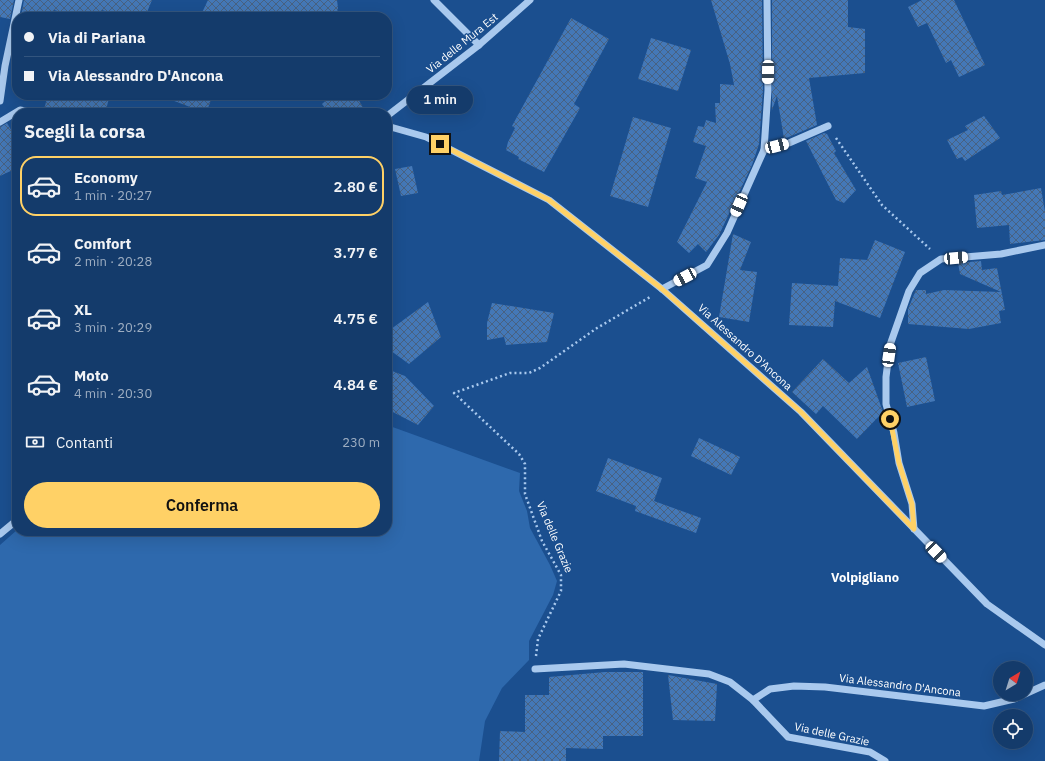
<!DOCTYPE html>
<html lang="it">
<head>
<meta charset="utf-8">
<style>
  :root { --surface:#143b6b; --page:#214673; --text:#f1f3f6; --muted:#9dadc1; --line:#33557e; --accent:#ffd166 }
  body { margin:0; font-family:"IBM Plex Sans",sans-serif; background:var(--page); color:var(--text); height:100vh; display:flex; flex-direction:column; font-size:15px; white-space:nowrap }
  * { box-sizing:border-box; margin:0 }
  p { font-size:13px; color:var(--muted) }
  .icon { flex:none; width:22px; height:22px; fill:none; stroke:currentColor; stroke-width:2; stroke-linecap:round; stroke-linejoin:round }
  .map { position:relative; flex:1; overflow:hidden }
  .details { position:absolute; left:12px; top:108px; width:380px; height:428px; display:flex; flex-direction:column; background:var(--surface); border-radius:16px; box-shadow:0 4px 16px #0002,0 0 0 1px var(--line) }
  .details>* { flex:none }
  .banner { position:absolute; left:12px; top:12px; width:380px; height:88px; border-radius:16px; box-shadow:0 4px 16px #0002,0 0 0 1px var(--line); display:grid; align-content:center; height:88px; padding:0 12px; background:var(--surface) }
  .needle { width:26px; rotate:38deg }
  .tools { position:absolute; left:993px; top:661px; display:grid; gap:8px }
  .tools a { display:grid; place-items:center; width:40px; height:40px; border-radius:50%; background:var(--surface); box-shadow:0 4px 16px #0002,0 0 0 1px var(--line); font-size:20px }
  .end { position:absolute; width:18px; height:18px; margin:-9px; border:5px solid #ffd166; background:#111; box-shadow:0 0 0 2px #111 }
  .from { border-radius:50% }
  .bubble { position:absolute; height:28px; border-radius:14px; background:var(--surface); box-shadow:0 4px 16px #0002,0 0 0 1px var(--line); font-size:13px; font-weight:600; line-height:28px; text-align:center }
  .car { position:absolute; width:12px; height:24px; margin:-12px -6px; border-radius:5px; box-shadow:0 0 3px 1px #0007; background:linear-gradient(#fff 24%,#345 0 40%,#fff 0 76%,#345 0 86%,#fff 0) }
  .banner b { display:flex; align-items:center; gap:14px; height:38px; font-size:15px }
  .banner b+b { border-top:1px solid var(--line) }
  .banner i { width:10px; height:10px; background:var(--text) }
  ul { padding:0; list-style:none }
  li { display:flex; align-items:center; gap:12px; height:60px; margin:0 8px 6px; padding:0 4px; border:2px solid transparent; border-radius:16px }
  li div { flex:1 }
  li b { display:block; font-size:15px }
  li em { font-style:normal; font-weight:600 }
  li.on { border-color:var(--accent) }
  li>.icon { width:36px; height:36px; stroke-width:1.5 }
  h2 { padding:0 12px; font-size:18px; line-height:48px }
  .pay { display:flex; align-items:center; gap:10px; height:44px; padding:0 12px; font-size:15px }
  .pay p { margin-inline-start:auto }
  .action { display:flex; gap:8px; margin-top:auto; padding:8px 12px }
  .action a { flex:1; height:46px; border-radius:24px; background:var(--accent); color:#111; font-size:16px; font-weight:600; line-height:46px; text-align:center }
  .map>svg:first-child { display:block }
  .green { fill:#2e69ad }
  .building { fill:url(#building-cross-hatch) }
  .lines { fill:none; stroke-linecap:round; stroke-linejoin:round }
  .path { stroke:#a9c9ee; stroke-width:2.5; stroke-dasharray:2 3; stroke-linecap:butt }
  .minor { stroke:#a9c9ee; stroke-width:7 }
  .route { stroke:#ffd166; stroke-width:5 }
  .labels { text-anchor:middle; stroke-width:3; stroke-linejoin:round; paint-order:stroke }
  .street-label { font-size:11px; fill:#fff; stroke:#1b4f8f }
  .quarter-label { font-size:13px; font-weight:bold; fill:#fff; stroke:#1b4f8f }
</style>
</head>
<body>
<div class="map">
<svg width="1045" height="761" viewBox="0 0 1045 761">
  <defs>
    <pattern id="building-cross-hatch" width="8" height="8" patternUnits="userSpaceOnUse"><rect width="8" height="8" fill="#4478b7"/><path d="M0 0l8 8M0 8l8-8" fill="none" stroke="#486282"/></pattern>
  </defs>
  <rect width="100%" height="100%" fill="#1b4f8f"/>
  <polygon class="green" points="387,425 520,473 519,491 527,511 530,528 550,565 557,581 553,595 529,641 529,660 502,688 485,721 479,761 0,761 0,545 17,530 387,531"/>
  <g class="building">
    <polygon points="0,0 14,0 10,19 0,17"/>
    <polygon points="24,0 152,0 145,17 122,17 102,10 100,17 78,17 54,10 52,17 21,17"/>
    <polygon points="208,0 337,0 338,8 336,17 200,17"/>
    <polygon points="711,0 762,0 763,90 759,144 752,165 719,235 706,252 698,244 689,253 677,242 707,182 695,178 706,146 693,142 698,126 704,127 706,120 716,123 715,103 720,103 720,84 734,85 730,64"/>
    <polygon points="772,0 848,0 848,27 865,29 865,73 809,78 817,125 784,139 777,96 772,110"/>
    <polygon points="922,0 954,0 985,65 959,77 951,60 946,63 927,23 918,27 908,7"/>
    <polygon points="571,18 609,39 574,104 580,108 544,172 518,159 519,157 506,150 508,142 515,128 512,126"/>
    <polygon points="651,38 691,50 678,91 638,79"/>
    <polygon points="48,95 110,95 105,113 43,113"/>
    <polygon points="162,95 213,95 206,113 161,96"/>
    <polygon points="332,95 356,95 366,113 329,113 322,104"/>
    <polygon points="984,116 1000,138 965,161 962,157 957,159 947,140 968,130 965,126"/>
    <polygon points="633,117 671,128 648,207 610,196"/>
    <polygon points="7,123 17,140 17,168 0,176 0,127"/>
    <polygon points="824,133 827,134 836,151 834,153 856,190 844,203 836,200 806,141"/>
    <polygon points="412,166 418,193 401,196 395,169"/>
    <polygon points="1041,188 1045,212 1045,240 1010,244 1009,225 977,228 974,195 1001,191 1002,195"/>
    <polygon points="733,234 751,242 740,270 757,272 749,322 719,317"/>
    <polygon points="875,240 905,252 880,318 835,301 833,327 789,325 792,283 838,286 840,258 867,260"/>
    <polygon points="981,261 982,270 997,268 1005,310 999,311 1001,323 969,329 908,324 908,309 916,290 926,290 926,294 944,290 1001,292 960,274 958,263"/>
    <polygon points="428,302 441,337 409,364 387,348 387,332"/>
    <polygon points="492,303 554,313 547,342 506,345 504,337 487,340 487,323"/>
    <polygon points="926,357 935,401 907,407 898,363"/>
    <polygon points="823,359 849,383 867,367 883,412 857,439 823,406 816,414 792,392"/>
    <polygon points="387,369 405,376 434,406 418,425 387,409"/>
    <polygon points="699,438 740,457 731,475 691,456"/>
    <polygon points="608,458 662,478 654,501 701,518 696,533 635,511 636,506 596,491"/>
    <polygon points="605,672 643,672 643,736 603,736 603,749 566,748 566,761 499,761 500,731 525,732 525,695 549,695 549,677"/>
    <polygon points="668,675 717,684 715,721 673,720"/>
  </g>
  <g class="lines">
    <g class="path">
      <polyline points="836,138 882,205 930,249"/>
      <polyline points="536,656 538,639 561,591 561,575 542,541 525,494 525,464 519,454 454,393 510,373 529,373 540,368 597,328 650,297"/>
    </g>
    <g class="minor">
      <polyline points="434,0 479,45"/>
      <polyline points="0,101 5,66 19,0"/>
      <polyline points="387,116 479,45 530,0"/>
      <polyline points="0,122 20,110 36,113"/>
      <polyline points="387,126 426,137 549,200 662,289 801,412 987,604 1045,645"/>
      <polyline points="764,150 768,90 767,0"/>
      <polyline points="662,289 707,265 727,233 764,150 789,143 828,126"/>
      <polyline points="914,529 912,504 899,463 894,433 886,404 886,377 890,345 909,291 920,273 941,259 1001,254 1045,245"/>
      <polyline points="0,534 17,520"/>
      <polyline points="535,669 624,664 709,674 730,682 753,700 788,737 870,752 885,761"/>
      <polyline points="753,700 770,689 794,686 825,687 984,706 1014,699 1045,685"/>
    </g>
  </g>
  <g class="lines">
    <polyline class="route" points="440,144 549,200 662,289 801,412 914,529 912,504 899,463 890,419"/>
  </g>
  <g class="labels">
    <g class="street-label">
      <text transform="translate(462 43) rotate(-39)" y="4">Via delle Mura Est</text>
      <text transform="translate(745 347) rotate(42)" y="4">Via Alessandro D'Ancona</text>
      <text transform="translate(555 537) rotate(67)" y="4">Via delle Grazie</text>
      <text transform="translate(900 685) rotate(7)" y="4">Via Alessandro D'Ancona</text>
      <text transform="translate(832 734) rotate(12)" y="4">Via delle Grazie</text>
    </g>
    <g class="quarter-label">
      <text x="865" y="582">Volpigliano</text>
    </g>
  </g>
</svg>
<div class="tools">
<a><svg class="needle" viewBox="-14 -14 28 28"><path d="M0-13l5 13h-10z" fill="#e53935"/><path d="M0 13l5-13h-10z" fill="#9dadc1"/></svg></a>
<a><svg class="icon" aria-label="locate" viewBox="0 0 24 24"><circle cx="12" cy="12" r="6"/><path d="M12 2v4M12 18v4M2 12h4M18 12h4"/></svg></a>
</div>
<i class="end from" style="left:890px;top:419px"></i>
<i class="end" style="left:440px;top:144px"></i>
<div class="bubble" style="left:407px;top:86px;width:66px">1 min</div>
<i class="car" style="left:768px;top:72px;rotate:181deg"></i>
<i class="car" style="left:777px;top:146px;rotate:75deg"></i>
<i class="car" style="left:739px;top:205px;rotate:204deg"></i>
<i class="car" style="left:956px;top:258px;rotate:85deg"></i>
<i class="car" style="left:685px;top:277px;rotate:242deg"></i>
<i class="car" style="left:889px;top:355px;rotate:8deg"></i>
<i class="car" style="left:936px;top:552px;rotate:136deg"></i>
<div class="banner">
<b><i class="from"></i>Via di Pariana</b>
<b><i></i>Via Alessandro D'Ancona</b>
</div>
<section class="details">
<h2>Scegli la corsa</h2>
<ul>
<li class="on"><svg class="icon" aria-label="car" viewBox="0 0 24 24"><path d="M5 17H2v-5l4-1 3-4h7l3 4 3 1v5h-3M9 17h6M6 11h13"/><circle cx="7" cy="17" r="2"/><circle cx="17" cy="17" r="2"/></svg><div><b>Economy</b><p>1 min · 20:27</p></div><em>2.80 €</em></li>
<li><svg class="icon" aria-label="car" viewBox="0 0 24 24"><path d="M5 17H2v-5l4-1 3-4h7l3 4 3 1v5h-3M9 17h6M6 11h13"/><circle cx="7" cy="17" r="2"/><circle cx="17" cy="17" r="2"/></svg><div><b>Comfort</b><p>2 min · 20:28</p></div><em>3.77 €</em></li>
<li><svg class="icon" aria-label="car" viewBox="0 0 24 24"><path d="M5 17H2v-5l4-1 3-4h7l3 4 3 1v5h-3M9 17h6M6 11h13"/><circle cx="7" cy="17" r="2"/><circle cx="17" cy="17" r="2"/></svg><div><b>XL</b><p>3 min · 20:29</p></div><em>4.75 €</em></li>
<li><svg class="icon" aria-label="car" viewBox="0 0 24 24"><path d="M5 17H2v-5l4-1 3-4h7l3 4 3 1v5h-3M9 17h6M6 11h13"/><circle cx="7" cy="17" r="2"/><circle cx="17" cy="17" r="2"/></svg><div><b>Moto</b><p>4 min · 20:30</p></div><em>4.84 €</em></li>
</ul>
<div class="pay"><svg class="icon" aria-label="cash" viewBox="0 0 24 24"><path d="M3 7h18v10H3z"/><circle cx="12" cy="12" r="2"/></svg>Contanti<p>230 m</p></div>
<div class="action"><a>Conferma</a></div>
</section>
</div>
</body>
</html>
